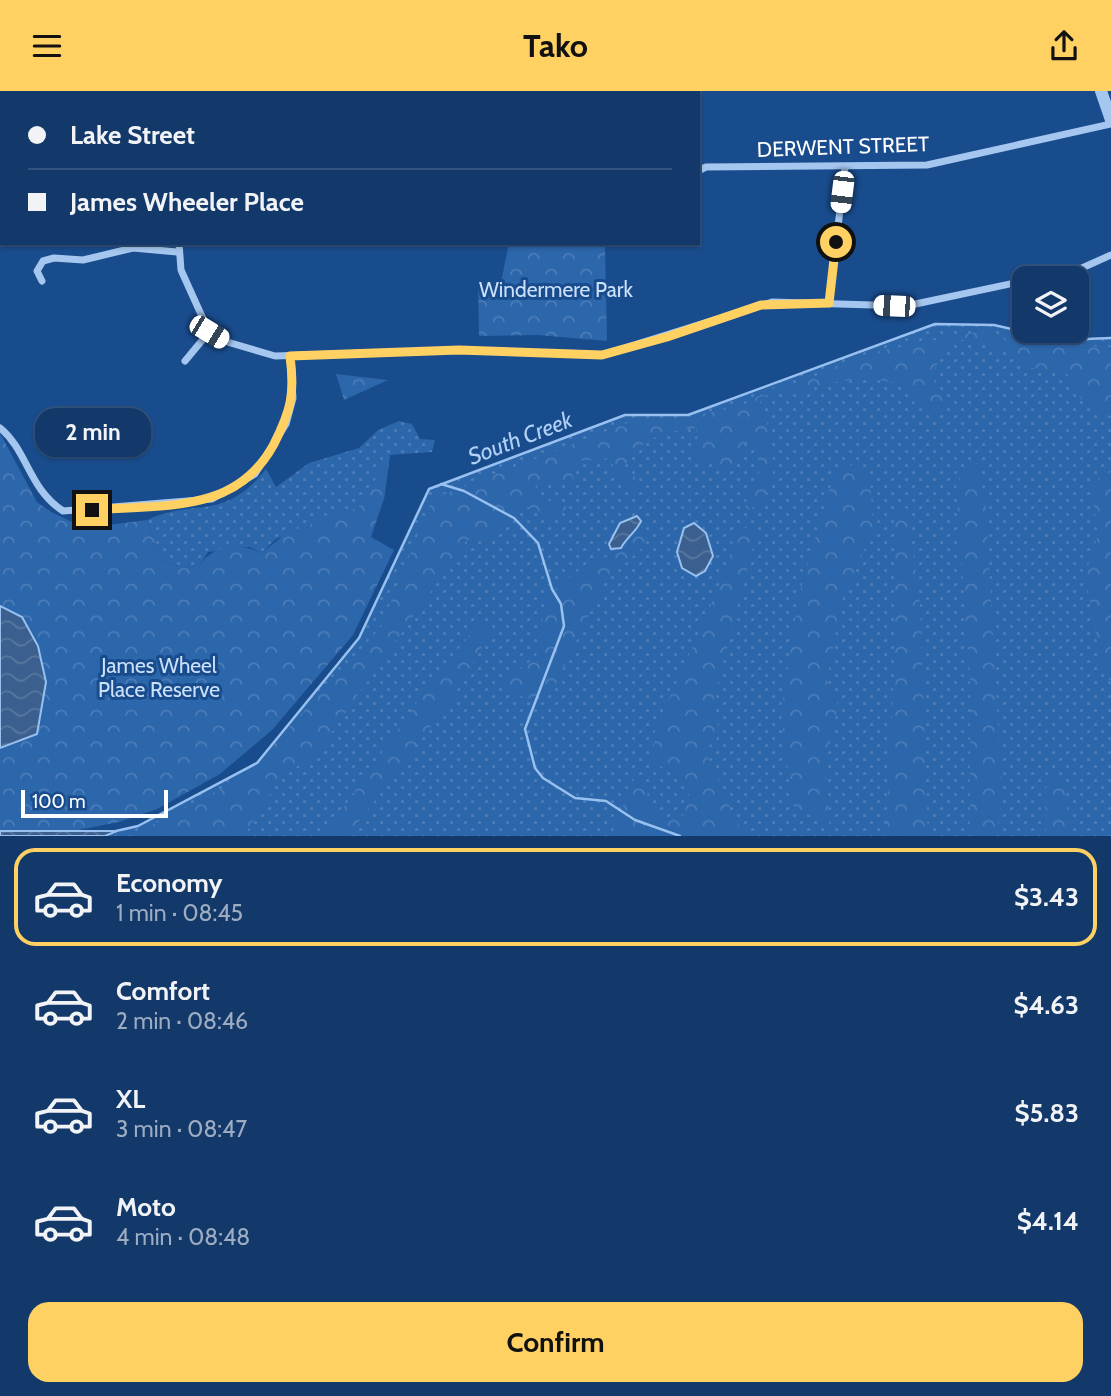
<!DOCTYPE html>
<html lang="en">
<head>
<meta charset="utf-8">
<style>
  :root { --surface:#13396a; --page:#204472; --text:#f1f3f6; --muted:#9dacc1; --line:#32537e; --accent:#ffd162 }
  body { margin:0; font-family:Cabin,sans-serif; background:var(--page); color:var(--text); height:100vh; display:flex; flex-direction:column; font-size:26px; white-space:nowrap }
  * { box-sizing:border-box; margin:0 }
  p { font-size:23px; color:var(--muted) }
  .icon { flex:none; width:38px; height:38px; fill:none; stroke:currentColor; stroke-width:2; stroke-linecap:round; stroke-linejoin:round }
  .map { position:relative; height:745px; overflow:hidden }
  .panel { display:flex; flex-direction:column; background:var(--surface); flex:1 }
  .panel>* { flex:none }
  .banner { position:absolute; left:0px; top:0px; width:700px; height:154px; box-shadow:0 2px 5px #0004,0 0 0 2px var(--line); display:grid; align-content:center; height:154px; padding:0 28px; background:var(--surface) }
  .tools { position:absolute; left:1012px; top:175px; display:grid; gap:14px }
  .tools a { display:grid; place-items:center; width:77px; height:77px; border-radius:14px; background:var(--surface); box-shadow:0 2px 5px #0004,0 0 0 2px var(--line); font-size:35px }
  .scale { position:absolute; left:21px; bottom:18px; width:147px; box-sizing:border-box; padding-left:7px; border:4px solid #fff; border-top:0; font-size:19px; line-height:24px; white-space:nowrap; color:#fff; -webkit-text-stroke:5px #194c8d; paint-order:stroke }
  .end { position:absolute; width:32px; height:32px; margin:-16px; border:9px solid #ffd162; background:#111; box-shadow:0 0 0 4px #111 }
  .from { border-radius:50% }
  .bubble { position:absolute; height:49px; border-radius:21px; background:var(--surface); box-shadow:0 2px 5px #0004,0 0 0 2px var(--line); font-size:23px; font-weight:800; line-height:49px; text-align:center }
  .car { position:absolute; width:21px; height:42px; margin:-21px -10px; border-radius:9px; box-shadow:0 0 5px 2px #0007; background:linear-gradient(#fff 24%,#345 0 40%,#fff 0 76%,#345 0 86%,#fff 0) }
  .banner b { display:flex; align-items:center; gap:24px; height:66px; font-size:26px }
  .banner b+b { border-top:2px solid var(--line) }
  .banner i { width:18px; height:18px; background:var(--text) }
  ul { padding:12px 0 0; list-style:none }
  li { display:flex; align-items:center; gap:21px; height:98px; margin:0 14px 10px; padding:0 14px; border:4px solid transparent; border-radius:21px }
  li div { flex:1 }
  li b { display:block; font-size:26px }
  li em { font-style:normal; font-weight:800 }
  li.selected { border-color:var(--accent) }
  li>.icon { width:63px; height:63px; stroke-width:1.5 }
  .primary-button { display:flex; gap:14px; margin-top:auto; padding:14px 28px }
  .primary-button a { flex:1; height:80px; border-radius:21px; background:var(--accent); color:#111; font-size:28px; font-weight:800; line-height:80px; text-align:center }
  header { display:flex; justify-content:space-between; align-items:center; height:91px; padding:0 28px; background:var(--accent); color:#111; font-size:32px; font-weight:800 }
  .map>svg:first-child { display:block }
  .grass { fill:url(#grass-dots) }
  .forest { fill:url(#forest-crowns) }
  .water { fill:url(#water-waves); stroke:#98c1f0; stroke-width:2 }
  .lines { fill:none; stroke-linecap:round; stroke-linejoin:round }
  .stream { stroke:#98c1f0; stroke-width:2.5 }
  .minor { stroke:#a5c6ee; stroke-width:7 }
  .tertiary { stroke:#a5c6ee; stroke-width:12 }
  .route { stroke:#ffd162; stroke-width:9 }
  .labels { text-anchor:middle; stroke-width:6; stroke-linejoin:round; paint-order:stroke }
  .street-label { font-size:21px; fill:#fff; stroke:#194c8d }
  .park-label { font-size:21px; fill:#cbe0fa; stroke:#194c8d }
  .water-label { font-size:23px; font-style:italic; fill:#b1d0f5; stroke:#194c8d }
</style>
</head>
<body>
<header><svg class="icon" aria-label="menu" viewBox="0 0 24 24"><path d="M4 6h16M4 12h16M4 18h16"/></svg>Tako<svg class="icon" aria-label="share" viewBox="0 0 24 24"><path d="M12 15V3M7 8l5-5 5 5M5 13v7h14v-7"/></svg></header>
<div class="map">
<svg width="1111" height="745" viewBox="0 0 1111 745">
  <defs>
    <pattern id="grass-dots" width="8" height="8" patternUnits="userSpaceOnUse" patternTransform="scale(1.75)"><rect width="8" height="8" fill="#2c66ab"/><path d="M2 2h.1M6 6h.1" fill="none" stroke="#4c7db8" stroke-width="1.8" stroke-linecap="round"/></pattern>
    <pattern id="forest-crowns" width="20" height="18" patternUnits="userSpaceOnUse" patternTransform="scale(1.75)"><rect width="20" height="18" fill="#2c66ab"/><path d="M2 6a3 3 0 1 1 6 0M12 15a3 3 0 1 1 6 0" fill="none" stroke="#4c7db8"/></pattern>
    <pattern id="water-waves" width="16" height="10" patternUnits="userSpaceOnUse" patternTransform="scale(1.75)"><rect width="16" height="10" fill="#3b5f8e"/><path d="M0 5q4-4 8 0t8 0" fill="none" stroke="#58779f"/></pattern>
  </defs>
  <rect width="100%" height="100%" fill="#194c8d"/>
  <g class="grass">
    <polygon points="935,233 994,234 1059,249 1111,247 1111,745 105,745 138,735 257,672 359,547 429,398 625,324 688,324"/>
    <path d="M399,330L412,333L420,348L435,349L432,361L390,364L384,408L276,448L262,462L249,456L208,461L200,474L186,477L162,470L147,429C197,406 223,432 266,378L276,396L309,372L359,357L378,339Z"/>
  </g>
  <g class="forest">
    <polygon points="509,152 605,152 607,250 537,244 479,245 478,192 501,191"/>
    <path d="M982,240L1014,252L1111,256V325L1084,313L1065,279L1030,277L1004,258L959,248L946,256L931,285L946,311L940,321C917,317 912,312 901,293C853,283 836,292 791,301C779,304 770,302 758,307C772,335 789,411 745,419L748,402L759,382L758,351L742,353L738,371L730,378L698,369L693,358L698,350L696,337C663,340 639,348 623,378L638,388L639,406L633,407L611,381L614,367L575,370L572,383L576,394L536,392L535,405L567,416L560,424L546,425L527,416L488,450L467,449L317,662L281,686L244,745H131L244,686L381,536L432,408L630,331L682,327L739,316L778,295L801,292L869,262Z"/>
    <polygon points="336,283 388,289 344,309"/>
    <path d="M0,342L37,411L51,421L85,437L147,429L162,470L186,477L200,474C214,453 240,452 262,462L291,438L307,437L319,426L358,417L390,364L384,408L371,446L394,459L353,544L272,639L220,683L157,718L119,731L73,740H0V657L37,643L22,526L0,515Z"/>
    <polygon points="978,372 986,415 1002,709 996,745 970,745 970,587 956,395 962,378"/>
    <polygon points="849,373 870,385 873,439 842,509 827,590 838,614 825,678 830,736 792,714 781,622 799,504 829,399 841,375"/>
    <polygon points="1111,381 1111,592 1102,579 1085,483 1098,444 1092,400 1099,386"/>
    <polygon points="907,417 920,513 928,745 886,745 894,581 895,421"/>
    <polygon points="646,427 644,455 604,492 551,603 537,609 510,603 505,596 506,589 536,566 546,505 593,468 614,465 629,455"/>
    <polygon points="736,434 751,439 756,445 712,615 718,631 717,647 705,659 735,728 746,745 611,745 636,683 646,688 649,719 669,728 684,724 689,704 679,683 653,672 655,638 704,531 729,470"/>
    <polygon points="480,531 493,537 451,609 348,745 324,745 424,601"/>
    <polygon points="1054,684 1064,685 1070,745 1046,745 1045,698"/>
  </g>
  <g class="water">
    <path d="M637,425L641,430C637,440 626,447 621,457L611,458L609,453L620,432Z"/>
    <polygon points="694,432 706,442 713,465 705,480 696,485 682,477 677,461 684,437"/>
    <polygon points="0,515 22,526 38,555 46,591 37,643 0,657"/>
    <polygon points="0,740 117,740 105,745 0,745"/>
  </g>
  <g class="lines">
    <g class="stream">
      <polyline points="441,393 464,400 514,427 538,452 552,498 561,513 564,535 525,638 535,677 543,687 575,707 606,710 635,729 680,745"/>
      <polyline points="116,740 138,735 257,672 359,547 429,398 625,324 688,324 935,233 994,234 1059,249 1111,247"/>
    </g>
    <g class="minor">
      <polyline points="365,0 367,2"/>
      <polyline points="104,2 105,0"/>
      <polyline points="302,2 303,0"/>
      <polyline points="600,2 605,0"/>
      <polyline points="698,80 706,76 927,74 1111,33"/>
      <polyline points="179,152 181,179 209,241 224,250 275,265 459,259 602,264 772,211 906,215 1024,190"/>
      <polyline points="1035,187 1082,177 1111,164"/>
      <polyline points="42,190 37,180 43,170 54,167 83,169 133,157 177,161"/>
      <polyline points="829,212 845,76"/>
      <polyline points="185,270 209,241"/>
      <path d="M0,337C28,360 28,397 63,420L212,408L255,383L286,333L293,307L290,265"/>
    </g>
    <polyline class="tertiary" points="1101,0 1111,29"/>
  </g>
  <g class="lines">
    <path class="route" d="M92,419C162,413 236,424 274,353C291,319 295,303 290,265L459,259L602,264L667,246L761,214L829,212L836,151"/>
  </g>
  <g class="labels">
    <g class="street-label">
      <text transform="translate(843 56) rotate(-2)" y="7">DERWENT STREET</text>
    </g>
    <g class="park-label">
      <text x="556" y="206">Windermere Park</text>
      <text x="159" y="582">James Wheel<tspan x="159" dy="24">Place Reserve</tspan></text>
    </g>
    <g class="water-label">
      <text transform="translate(520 347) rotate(-21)" y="8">South Creek</text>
    </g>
  </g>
</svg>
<div class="tools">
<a><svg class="icon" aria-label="layers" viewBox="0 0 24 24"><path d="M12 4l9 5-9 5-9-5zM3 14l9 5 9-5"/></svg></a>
</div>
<div class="scale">100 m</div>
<i class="end from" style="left:836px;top:151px"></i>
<i class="end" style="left:92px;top:419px"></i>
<div class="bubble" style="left:35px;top:317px;width:116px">2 min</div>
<i class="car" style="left:842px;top:101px;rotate:187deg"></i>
<i class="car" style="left:894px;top:215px;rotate:272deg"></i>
<i class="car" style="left:209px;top:241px;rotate:121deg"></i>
<div class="banner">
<b><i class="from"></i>Lake Street</b>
<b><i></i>James Wheeler Place</b>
</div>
</div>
<section class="panel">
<ul>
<li class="selected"><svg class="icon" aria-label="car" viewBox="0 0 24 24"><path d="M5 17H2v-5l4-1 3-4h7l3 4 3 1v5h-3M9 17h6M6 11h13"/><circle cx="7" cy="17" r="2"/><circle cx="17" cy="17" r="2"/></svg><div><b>Economy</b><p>1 min · 08:45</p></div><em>$3.43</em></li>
<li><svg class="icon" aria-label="car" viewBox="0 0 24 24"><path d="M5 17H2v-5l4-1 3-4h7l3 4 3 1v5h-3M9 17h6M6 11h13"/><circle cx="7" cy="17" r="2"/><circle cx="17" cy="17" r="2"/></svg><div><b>Comfort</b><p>2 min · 08:46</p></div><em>$4.63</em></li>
<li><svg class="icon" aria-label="car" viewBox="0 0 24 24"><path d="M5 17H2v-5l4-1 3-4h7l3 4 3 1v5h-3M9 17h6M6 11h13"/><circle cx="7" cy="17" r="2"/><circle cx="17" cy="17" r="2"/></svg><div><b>XL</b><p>3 min · 08:47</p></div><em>$5.83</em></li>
<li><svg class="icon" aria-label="car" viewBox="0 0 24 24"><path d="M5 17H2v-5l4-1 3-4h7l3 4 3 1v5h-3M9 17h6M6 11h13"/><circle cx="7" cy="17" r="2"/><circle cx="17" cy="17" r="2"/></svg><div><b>Moto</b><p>4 min · 08:48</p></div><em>$4.14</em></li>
</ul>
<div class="primary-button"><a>Confirm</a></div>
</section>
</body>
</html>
